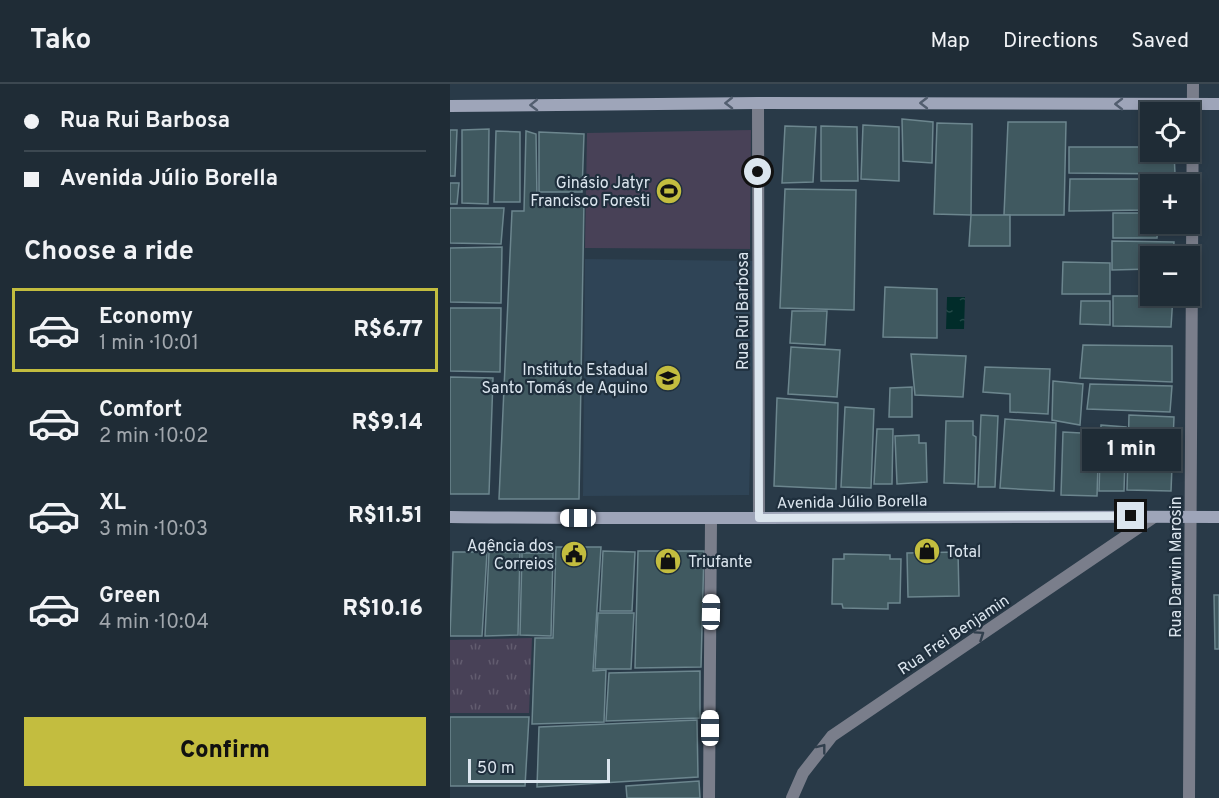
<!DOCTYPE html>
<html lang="en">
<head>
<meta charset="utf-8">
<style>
  :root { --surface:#1f2c36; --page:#2c3842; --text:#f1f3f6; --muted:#a1a7ad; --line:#3c4851; --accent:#c3bd3f }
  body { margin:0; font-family:Overpass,sans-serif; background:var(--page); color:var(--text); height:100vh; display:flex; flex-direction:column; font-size:22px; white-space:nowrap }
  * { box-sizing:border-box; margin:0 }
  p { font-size:20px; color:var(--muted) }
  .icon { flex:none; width:33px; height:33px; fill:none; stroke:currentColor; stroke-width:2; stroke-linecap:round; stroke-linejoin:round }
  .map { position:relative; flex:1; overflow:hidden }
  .drawer { display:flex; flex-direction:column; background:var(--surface); width:450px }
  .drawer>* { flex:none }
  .top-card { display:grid; align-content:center; height:132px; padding:0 24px; background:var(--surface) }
  .tools { position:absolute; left:690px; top:18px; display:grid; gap:12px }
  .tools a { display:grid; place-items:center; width:60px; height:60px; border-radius:0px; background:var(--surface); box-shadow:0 3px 9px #0003,0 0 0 2px var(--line); font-size:30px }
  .scale { position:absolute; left:18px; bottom:15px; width:142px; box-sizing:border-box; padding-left:6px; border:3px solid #dbe5ee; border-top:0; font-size:16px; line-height:21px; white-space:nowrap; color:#dbe5ee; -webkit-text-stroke:4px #1f2f3d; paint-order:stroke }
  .end { position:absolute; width:27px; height:27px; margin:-14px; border:8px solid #dbe5ee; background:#111; box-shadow:0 0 0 3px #111 }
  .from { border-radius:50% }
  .bubble { position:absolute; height:42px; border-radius:0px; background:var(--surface); box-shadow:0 3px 9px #0003,0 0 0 2px var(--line); font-size:20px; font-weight:800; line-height:42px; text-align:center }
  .car { position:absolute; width:18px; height:36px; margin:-18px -9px; border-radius:8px; box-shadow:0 0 4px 2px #0007; background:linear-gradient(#fff 24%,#345 0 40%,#fff 0 76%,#345 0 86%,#fff 0) }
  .top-card b { display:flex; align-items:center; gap:21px; height:57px; font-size:22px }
  .top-card b+b { border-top:2px solid var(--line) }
  .top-card i { width:15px; height:15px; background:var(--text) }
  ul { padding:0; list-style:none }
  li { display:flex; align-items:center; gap:18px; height:84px; margin:0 12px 9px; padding:0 12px; border:3px solid transparent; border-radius:0px }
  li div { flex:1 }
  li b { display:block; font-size:22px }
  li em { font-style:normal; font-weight:800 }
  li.selected { border-color:var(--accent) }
  li>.icon { width:54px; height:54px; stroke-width:1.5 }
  h2 { padding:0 24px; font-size:27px; line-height:72px }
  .cta { display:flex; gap:12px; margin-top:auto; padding:12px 24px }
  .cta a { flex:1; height:69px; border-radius:0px; background:var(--accent); color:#111; font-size:24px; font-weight:800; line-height:69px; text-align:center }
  header { display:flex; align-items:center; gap:36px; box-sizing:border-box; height:84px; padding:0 30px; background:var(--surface); border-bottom:2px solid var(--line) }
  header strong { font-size:28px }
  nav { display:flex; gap:33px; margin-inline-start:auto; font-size:21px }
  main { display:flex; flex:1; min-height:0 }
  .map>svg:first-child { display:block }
  .built { fill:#2f4456 }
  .grass { fill:url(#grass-tufts) }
  .pitch { fill:#484157 }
  .water { fill:url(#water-ripples) }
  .building { fill:#405960; stroke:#6c868e; stroke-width:1.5 }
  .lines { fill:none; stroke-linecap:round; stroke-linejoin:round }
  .minor { stroke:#7a7e8b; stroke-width:12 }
  .secondary { stroke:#9ea5b9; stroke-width:12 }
  .oneway { stroke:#525e6f }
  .oneway2 { stroke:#313f4d }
  .route { stroke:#dbe5ee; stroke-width:8 }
  .labels { text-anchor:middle; stroke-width:4.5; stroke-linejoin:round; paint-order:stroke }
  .poi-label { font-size:16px; fill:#dbe5ee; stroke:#1f2f3d; text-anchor:end }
  .street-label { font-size:16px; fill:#dbe5ee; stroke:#1f2f3d }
</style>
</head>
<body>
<header>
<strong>Tako</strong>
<nav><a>Map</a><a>Directions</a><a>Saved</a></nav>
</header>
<main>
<section class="drawer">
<div class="top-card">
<b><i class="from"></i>Rua Rui Barbosa</b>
<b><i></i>Avenida Júlio Borella</b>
</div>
<h2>Choose a ride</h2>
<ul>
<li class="selected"><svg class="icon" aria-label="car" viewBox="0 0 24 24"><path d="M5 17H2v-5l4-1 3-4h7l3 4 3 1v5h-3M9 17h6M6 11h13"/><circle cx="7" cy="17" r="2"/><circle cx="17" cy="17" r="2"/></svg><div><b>Economy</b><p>1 min · 10:01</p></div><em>R$6.77</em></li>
<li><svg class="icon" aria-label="car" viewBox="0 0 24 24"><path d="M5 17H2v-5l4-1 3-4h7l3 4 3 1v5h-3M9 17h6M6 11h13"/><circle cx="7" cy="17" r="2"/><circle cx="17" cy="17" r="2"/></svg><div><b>Comfort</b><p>2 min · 10:02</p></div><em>R$9.14</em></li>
<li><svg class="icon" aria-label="car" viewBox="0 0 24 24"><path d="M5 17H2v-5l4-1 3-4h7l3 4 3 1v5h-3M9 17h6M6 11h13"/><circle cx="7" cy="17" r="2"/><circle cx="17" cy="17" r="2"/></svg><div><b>XL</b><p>3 min · 10:03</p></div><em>R$11.51</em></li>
<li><svg class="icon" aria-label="car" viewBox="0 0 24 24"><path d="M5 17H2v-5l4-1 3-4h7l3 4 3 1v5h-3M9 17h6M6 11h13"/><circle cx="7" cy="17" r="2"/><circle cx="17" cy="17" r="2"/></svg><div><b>Green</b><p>4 min · 10:04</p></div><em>R$10.16</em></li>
</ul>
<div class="cta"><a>Confirm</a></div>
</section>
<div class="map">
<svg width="769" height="714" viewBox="0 0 769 714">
  <defs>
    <pattern id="grass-tufts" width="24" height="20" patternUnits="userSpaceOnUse" patternTransform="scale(1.5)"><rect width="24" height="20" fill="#484157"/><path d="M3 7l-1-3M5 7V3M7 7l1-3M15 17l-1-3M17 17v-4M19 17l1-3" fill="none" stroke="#625c6f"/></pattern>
    <pattern id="water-ripples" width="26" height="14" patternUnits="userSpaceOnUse" patternTransform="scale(1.5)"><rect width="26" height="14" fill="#012c2a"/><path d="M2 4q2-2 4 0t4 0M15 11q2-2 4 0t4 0" fill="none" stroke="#254a49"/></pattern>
  </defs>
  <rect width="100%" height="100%" fill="#293a48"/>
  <polygon class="built" points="135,175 305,177 299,411 133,412"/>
  <polygon class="grass" points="82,554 79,629 0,629 0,556"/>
  <polygon class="pitch" points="301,46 300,165 135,164 137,49"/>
  <polygon class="water" points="497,213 515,213 514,245 496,245"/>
  <g class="building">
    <polygon points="452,35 483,38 482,79 453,77"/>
    <polygon points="558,38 616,38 614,131 554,131"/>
    <polygon points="487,39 522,40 521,131 484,130"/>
    <polygon points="413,41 449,43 449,97 411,95"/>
    <polygon points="335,42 366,43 363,98 332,99"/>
    <polygon points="371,42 407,43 408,97 371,97"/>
    <polygon points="39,45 38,120 12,119 12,46"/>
    <polygon points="0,46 7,46 5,92 0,92"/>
    <polygon points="46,47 70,48 70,118 44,118"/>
    <polygon points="76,47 86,50 87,114 134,116 129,415 49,415 62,127 74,127"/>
    <polygon points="89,48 134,50 132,108 89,108"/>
    <polygon points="619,63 700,63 700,68 724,68 725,90 619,89"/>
    <polygon points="620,95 720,95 719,100 700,100 700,126 619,127"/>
    <polygon points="0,99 9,99 7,120 0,120"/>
    <polygon points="335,105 406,106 404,226 330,224"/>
    <polygon points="0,124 54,124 51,160 0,159"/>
    <polygon points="663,129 700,129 700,140 708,140 707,154 663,154"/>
    <polygon points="521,131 560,131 560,162 519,162"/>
    <polygon points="662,157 724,158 723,172 700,172 700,185 662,186"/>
    <polygon points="52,163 51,219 0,218 0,164"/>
    <polygon points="613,178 660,179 660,210 612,210"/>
    <polygon points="435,203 487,205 487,254 433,253"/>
    <polygon points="663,212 723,212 721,243 663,242"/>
    <polygon points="631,217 660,217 660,241 630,240"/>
    <polygon points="0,224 51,224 50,288 0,287"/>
    <polygon points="342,227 377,227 375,261 340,259"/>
    <polygon points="633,261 722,262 722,298 630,294"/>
    <polygon points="341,263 390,266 387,313 338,310"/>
    <polygon points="461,270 516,272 513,313 465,311"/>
    <polygon points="535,283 600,285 598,330 560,328 560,310 533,308"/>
    <polygon points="0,293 43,294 39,410 0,410"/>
    <polygon points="603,297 633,300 630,341 602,336"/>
    <polygon points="640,300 722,302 720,328 637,325"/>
    <polygon points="462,303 462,333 439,333 440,304"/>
    <polygon points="327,314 388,319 386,405 324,402"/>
    <polygon points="395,323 424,325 421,404 391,403"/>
    <polygon points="531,331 548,332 545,403 528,403"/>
    <polygon points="679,331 724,333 721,407 677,406"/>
    <polygon points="555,335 606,339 604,407 550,404"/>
    <polygon points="496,337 523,337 523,351 526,353 525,400 494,399"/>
    <polygon points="651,341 676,343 674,407 649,407"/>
    <polygon points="427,345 443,345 442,400 424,400"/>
    <polygon points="613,348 649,350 647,412 611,411"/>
    <polygon points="469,351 469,359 476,359 477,398 447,400 445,352"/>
    <polygon points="106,463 151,463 143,587 156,586 154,638 82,640 85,554 103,554"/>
    <polygon points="153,467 185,468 182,527 150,527"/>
    <polygon points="188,467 254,467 251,583 185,584"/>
    <polygon points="3,468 37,468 32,552 0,552"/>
    <polygon points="39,468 70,469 68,551 35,552"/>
    <polygon points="508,468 509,512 458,513 457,469"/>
    <polygon points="72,469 103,469 101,552 70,551"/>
    <polygon points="394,470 440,471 440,475 451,475 450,519 438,519 438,525 393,524 392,520 382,520 383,475 394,475"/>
    <polygon points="764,511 769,511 769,565 765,565"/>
    <polygon points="148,529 184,529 181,585 145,585"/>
    <polygon points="250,587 250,634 156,637 159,589"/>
    <polygon points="0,633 79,633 75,702 0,702"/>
    <polygon points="247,636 248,693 87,703 89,643"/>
    <polygon points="249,697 250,714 177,714 176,702"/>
  </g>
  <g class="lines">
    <g class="minor">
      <polyline points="308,19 309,434"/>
      <polyline points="259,714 261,435"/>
      <polyline points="342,714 353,689 382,652 704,433"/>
      <polyline points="739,714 743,0"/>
    </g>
    <g class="secondary">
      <polyline points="0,22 308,19 769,20"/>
      <path d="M0,433C256,436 513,432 769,433"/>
    </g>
  </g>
  <defs><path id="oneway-chevron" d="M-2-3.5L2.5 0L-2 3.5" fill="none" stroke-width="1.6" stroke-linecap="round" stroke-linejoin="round" transform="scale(1.5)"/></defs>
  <g class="oneway">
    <use href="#oneway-chevron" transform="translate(279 19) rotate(179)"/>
    <use href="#oneway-chevron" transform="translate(474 19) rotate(-180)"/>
    <use href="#oneway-chevron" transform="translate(669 20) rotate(-180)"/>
    <use href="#oneway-chevron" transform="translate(84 21) rotate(179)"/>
  </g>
  <g class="oneway2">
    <use href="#oneway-chevron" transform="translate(530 551) rotate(-34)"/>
    <use href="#oneway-chevron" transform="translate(372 664) rotate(-52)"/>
  </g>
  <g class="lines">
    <polyline class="route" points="308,88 309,434 681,432"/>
  </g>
  <defs>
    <symbol id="stadium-disc" viewBox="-11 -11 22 22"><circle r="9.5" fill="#c3bd3f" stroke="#1f2f3d"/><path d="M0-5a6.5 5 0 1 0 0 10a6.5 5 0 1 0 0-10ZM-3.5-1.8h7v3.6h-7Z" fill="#111"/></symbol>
    <symbol id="school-disc" viewBox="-11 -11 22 22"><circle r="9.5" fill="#c3bd3f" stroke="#1f2f3d"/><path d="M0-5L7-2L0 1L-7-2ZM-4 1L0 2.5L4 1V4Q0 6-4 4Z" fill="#111"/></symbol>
    <symbol id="shop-disc" viewBox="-11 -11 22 22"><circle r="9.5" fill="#c3bd3f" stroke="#1f2f3d"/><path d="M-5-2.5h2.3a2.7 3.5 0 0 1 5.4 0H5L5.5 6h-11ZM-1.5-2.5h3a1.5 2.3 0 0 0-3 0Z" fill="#111"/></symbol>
    <symbol id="civic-disc" viewBox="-11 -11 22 22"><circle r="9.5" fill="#c3bd3f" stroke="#1f2f3d"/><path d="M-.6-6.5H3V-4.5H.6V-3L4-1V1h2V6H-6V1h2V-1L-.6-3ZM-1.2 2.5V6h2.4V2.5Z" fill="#111"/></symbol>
  </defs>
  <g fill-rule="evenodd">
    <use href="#stadium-disc" x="204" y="92" width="30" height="30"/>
    <use href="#school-disc" x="203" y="279" width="30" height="30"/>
    <use href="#shop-disc" x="462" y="452" width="30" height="30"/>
    <use href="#civic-disc" x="109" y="455" width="30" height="30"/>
    <use href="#shop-disc" x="203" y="462" width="30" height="30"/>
  </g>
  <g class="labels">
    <g class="poi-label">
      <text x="200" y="104">Ginásio Jatyr<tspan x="200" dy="18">Francisco Foresti</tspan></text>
      <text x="198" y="291">Instituto Estadual<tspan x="198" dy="18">Santo Tomás de Aquino</tspan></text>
      <text x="104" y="467">Agência dos<tspan x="104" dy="18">Correios</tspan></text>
      <text x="496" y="473" text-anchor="start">Total</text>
      <text x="238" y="483" text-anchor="start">Triufante</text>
    </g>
    <g class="street-label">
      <text transform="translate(292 227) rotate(-90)" y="6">Rua Rui Barbosa</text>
      <text transform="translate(402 417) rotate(-1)" y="6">Avenida Júlio Borella</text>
      <text transform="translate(725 483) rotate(-90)" y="6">Rua Darwin Marosin</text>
      <text transform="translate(503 550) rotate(-34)" y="6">Rua Frei Benjamin</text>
    </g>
  </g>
</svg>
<div class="tools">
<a><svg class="icon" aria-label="locate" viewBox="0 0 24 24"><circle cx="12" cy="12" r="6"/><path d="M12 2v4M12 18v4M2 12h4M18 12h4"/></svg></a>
<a>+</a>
<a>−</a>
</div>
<div class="scale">50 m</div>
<i class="end from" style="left:308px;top:88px"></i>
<i class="end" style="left:681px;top:432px"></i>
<div class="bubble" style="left:632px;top:345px;width:99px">1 min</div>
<i class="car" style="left:128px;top:434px;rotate:270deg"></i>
<i class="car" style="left:261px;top:528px;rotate:1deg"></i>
<i class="car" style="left:260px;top:644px;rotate:0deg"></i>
</div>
</main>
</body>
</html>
